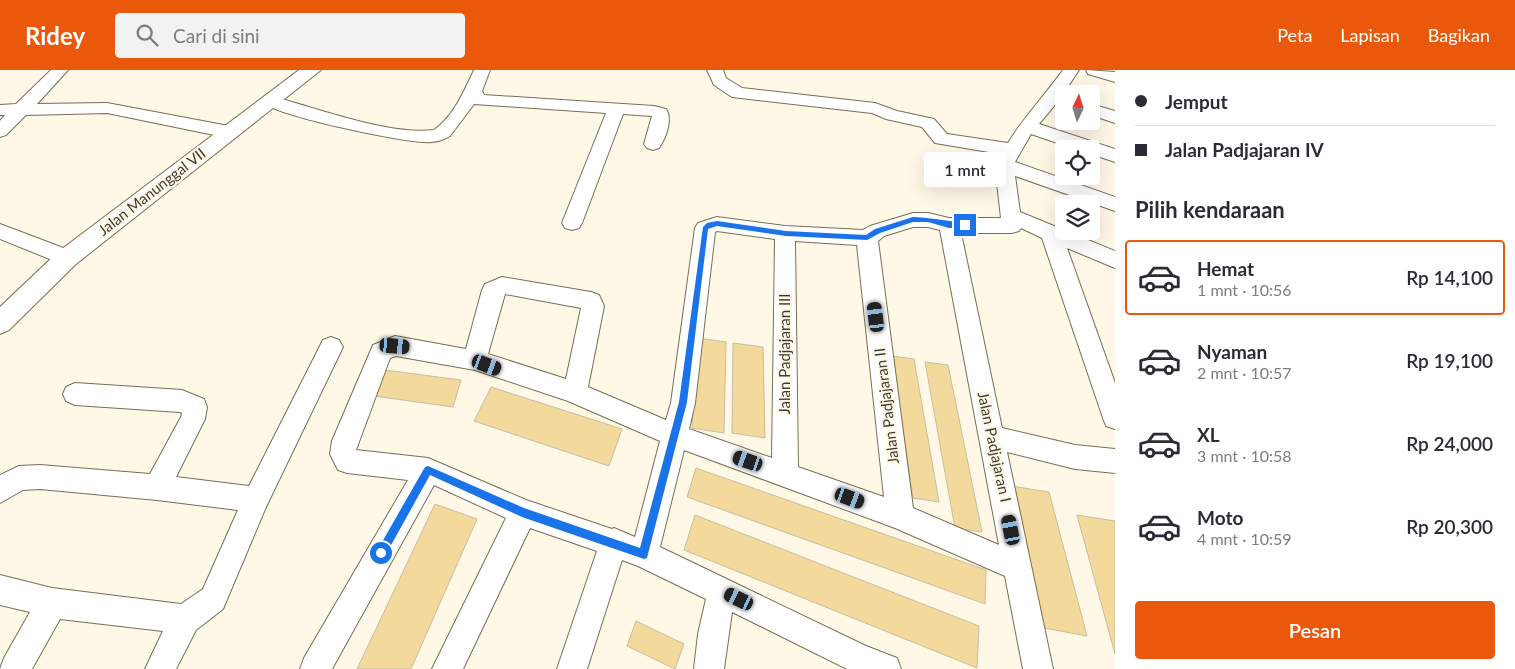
<!DOCTYPE html>
<html lang="id">
<head>
<meta charset="utf-8">
<style>
  :root { --surface:#fff; --page:#f2f2f3; --text:#2b2b33; --muted:#7c7c81; --line:#e1e1e2; --accent:#ea580c }
  body { margin:0; font-family:Lato,sans-serif; background:var(--page); color:var(--text); height:100vh; display:flex; flex-direction:column; font-size:19px; white-space:nowrap }
  * { box-sizing:border-box; margin:0 }
  p { font-size:16px; color:var(--muted) }
  .icon { flex:none; width:28px; height:28px; fill:none; stroke:currentColor; stroke-width:2; stroke-linecap:round; stroke-linejoin:round }
  .map { position:relative; flex:1; overflow:hidden }
  .side { display:flex; flex-direction:column; background:var(--surface); width:400px }
  .side>* { flex:none }
  .guide { display:grid; align-content:center; height:110px; padding:0 20px; background:var(--surface) }
  .needle { width:32px; rotate:4deg }
  .buttons { position:absolute; left:1055px; top:15px; display:grid; gap:10px }
  .buttons a { display:grid; place-items:center; width:45px; height:45px; border-radius:5px; background:var(--surface); box-shadow:0 5px 20px #0002; font-size:25px }
  .end { position:absolute; width:22px; height:22px; margin:-11px; border:6px solid #1a73e8; background:#fff; box-shadow:0 0 0 2px #fff }
  .from { border-radius:50% }
  .bubble { position:absolute; height:35px; border-radius:5px; background:var(--surface); box-shadow:0 5px 20px #0002; font-size:16px; font-weight:600; line-height:35px; text-align:center }
  .car { position:absolute; width:15px; height:30px; margin:-15px -8px; border-radius:6px; box-shadow:0 0 4px 1px #0007; background:linear-gradient(#222 24%,#8ab4d8 0 40%,#222 0 76%,#8ab4d8 0 86%,#222 0) }
  .guide b { display:flex; align-items:center; gap:18px; height:48px; font-size:19px }
  .guide b+b { border-top:1px solid var(--line) }
  .guide i { width:12px; height:12px; background:var(--text) }
  ul { padding:0; list-style:none }
  li { display:flex; align-items:center; gap:15px; height:75px; margin:0 10px 8px; padding:0 10px; border:2px solid transparent; border-radius:5px }
  li div { flex:1 }
  li b { display:block; font-size:19px }
  li em { font-style:normal; font-weight:600 }
  li.active { border-color:var(--accent) }
  li>.icon { width:45px; height:45px; stroke-width:1.5 }
  h2 { padding:0 20px; font-size:22px; line-height:60px }
  .primary-button { display:flex; gap:10px; margin-top:auto; padding:10px 20px }
  .primary-button a { flex:1; height:58px; border-radius:5px; background:var(--accent); color:#fff; font-size:20px; font-weight:600; line-height:58px; text-align:center }
  header { display:flex; align-items:center; gap:30px; box-sizing:border-box; height:70px; padding:0 25px; background:var(--accent); color:#fff }
  header strong { font-size:24px }
  nav { display:flex; gap:28px; margin-inline-start:auto; font-size:18px }
  .search { width:350px; height:45px; background:var(--page); display:flex; align-items:center; gap:12px; box-sizing:border-box; padding:0 18px; border-radius:5px; color:var(--muted); font-size:19px }
  main { display:flex; flex:1; min-height:0 }
  .map>svg:first-child { display:block }
  .building { fill:#f3da9c; stroke:#c8bda2 }
  .lines { fill:none; stroke-linecap:round; stroke-linejoin:round }
  .minor-casing { stroke:#786e55; stroke-width:2 }
  .tertiary-casing { stroke:#786e55; stroke-width:2 }
  .minor { fill:#fff; fill-rule:evenodd }
  .tertiary { fill:#fff; fill-rule:evenodd }
  .route { fill:#1a73e8 }
  .labels { text-anchor:middle; stroke-width:4.5; stroke-linejoin:round; paint-order:stroke }
  .street-label { font-size:15px; fill:#403b30; stroke:#fff8e7 }
</style>
</head>
<body>
<header>
<strong>Ridey</strong>
<div class="search"><svg class="icon" aria-label="search" viewBox="0 0 24 24"><circle cx="10" cy="10" r="6"/><path d="M15 15l6 6"/></svg>Cari di sini</div>
<nav><a>Peta</a><a>Lapisan</a><a>Bagikan</a></nav>
</header>
<main>
<div class="map">
<svg width="1115" height="599" viewBox="0 0 1115 599">
  <rect width="100%" height="100%" fill="#fff8e7"/>
  <g class="building">
    <polygon points="697,268 726,272 724,363 692,358"/>
    <polygon points="733,273 763,277 765,368 732,363"/>
    <polygon points="892,286 914,289 939,432 913,428"/>
    <polygon points="925,292 948,295 982,462 955,458"/>
    <polygon points="377,299 461,310 453,337 367,325"/>
    <polygon points="491,317 622,359 609,396 474,351"/>
    <polygon points="696,398 986,500 985,534 687,427"/>
    <polygon points="1011,416 1049,422 1087,566 1044,558"/>
    <polygon points="435,434 477,449 411,599 357,599"/>
    <polygon points="695,445 979,556 977,598 684,480"/>
    <polygon points="1077,445 1115,451 1115,584"/>
    <polygon points="636,551 684,574 675,599 627,576"/>
  </g>
  <g class="lines">
    <defs>
      <g id="minor">
        <polygon points="51,0 68,0 37,34 107,33 229,56 235,58 238,62 235,66 229,68 107,43 26,45 6,65 0,67 0,51 5,45 0,45 0,35 16,34"/>
        <path d="M474,0H490L482,21L484,25L654,36L666,39C673,49 666,68 659,78L653,80L647,78L644,74L652,46L623,44L582,153L579,158L572,160L565,158L562,153L606,43L474,34L450,66C442,71 432,73 424,72C402,72 271,45 261,31L264,27L270,26C315,37 389,66 434,60C454,46 464,21 474,0Z"/>
        <path d="M707,0H723L726,8L742,18L875,33L897,41L934,49L947,64L1008,73C1024,47 1045,25 1063,0H1079L1059,30L1039,54L1115,79V92L1091,84V79H1075L1031,64L1015,92L1115,127V141L1015,106L1020,142L1115,181V198L1067,178L1115,313V359L1106,356L1103,348L1042,168L1021,158L1019,161L1012,163H961L1002,358L1075,375L1115,379V403L1075,399L1007,382L1053,599H1023L1005,506L895,458L684,380L660,477L866,576L897,588L901,599H847L732,542L724,599H694L698,564L706,529L638,496L622,490L587,599H557L597,481L530,458L463,599H432L506,448L434,415L332,599H300L304,588L408,410L347,403L338,400L330,384L332,371L373,275L395,266L466,279L482,220L485,214L502,207L591,222L599,225L604,236L588,317L666,350L671,333L695,158L698,153L717,147L785,156L863,160L870,156L913,143H928L949,148H1001L995,95L1001,84L935,73L922,57L886,49L872,43L732,27L714,15ZM913,157H928L940,160L999,475L913,438L878,171L884,166ZM717,161L775,169L772,388L689,359L695,333L715,162ZM795,171L857,175L884,427L798,397ZM505,224L581,238L566,309L488,284ZM396,286L475,300L568,331L660,371L635,467L614,458L612,459L526,430L428,388L356,380L390,288Z"/>
        <polygon points="1086,0 1115,2 1115,12 1088,4"/>
        <polygon points="1091,34 1115,41 1115,53 1091,45"/>
        <polygon points="0,154 74,182 78,188 74,194 67,196 0,169"/>
        <polygon points="331,267 339,270 343,277 266,437 223,539 196,560 176,599 145,599 163,561 60,549 32,599 0,599 4,588 30,542 0,535 0,505 52,518 181,534 203,519 238,440 157,430 40,419 23,420 0,433 0,405 19,396 40,395 150,404 181,347 182,343 180,342 75,335 66,331 63,324 66,317 75,313 182,320 204,329 207,337 205,349 176,407 249,416 323,270"/>
      </g>
      <polygon id="tertiary" points="299,0 321,0 76,194 9,260 0,264 0,237 58,182"/>
    </defs>
    <use href="#minor" class="minor-casing"/>
    <use href="#tertiary" class="tertiary-casing"/>
    <use href="#minor" class="minor"/>
    <use href="#tertiary" class="tertiary"/>
  </g>
  <path class="route" d="M913,147C921,147 965,152 968,155L965,158H949L928,152H913L880,163L867,170L786,166L717,156L708,159L687,332L647,488L644,489L522,447L430,405L385,486H378V479L425,397L428,396L524,438L640,478L679,332L703,157L707,153L717,151L786,161L866,165L875,159Z"/>
  <g class="labels">
    <g class="street-label">
      <text transform="translate(152 122) rotate(-38)" y="5">Jalan Manunggal VII</text>
      <text transform="translate(785 284) rotate(-90)" y="5">Jalan Padjajaran III</text>
      <text transform="translate(887 336) rotate(-97)" y="5">Jalan Padjajaran II</text>
      <text transform="translate(994 377) rotate(78)" y="5">Jalan Padjajaran I</text>
    </g>
  </g>
</svg>
<div class="buttons">
<a><svg class="needle" viewBox="-14 -14 28 28"><path d="M0-13l5 13h-10z" fill="#e53935"/><path d="M0 13l5-13h-10z" fill="#7c7c81"/></svg></a>
<a><svg class="icon" aria-label="locate" viewBox="0 0 24 24"><circle cx="12" cy="12" r="6"/><path d="M12 2v4M12 18v4M2 12h4M18 12h4"/></svg></a>
<a><svg class="icon" aria-label="layers" viewBox="0 0 24 24"><path d="M12 4l9 5-9 5-9-5zM3 14l9 5 9-5"/></svg></a>
</div>
<i class="end from" style="left:381px;top:483px"></i>
<i class="end" style="left:965px;top:155px"></i>
<div class="bubble" style="left:924px;top:82px;width:82px">1 mnt</div>
<i class="car" style="left:876px;top:247px;rotate:353deg"></i>
<i class="car" style="left:395px;top:276px;rotate:95deg"></i>
<i class="car" style="left:487px;top:295px;rotate:111deg"></i>
<i class="car" style="left:748px;top:391px;rotate:289deg"></i>
<i class="car" style="left:850px;top:428px;rotate:110deg"></i>
<i class="car" style="left:1011px;top:460px;rotate:349deg"></i>
<i class="car" style="left:739px;top:529px;rotate:296deg"></i>
</div>
<section class="side">
<div class="guide">
<b><i class="from"></i>Jemput</b>
<b><i></i>Jalan Padjajaran IV</b>
</div>
<h2>Pilih kendaraan</h2>
<ul>
<li class="active"><svg class="icon" aria-label="car" viewBox="0 0 24 24"><path d="M5 17H2v-5l4-1 3-4h7l3 4 3 1v5h-3M9 17h6M6 11h13"/><circle cx="7" cy="17" r="2"/><circle cx="17" cy="17" r="2"/></svg><div><b>Hemat</b><p>1 mnt · 10:56</p></div><em>Rp 14,100</em></li>
<li><svg class="icon" aria-label="car" viewBox="0 0 24 24"><path d="M5 17H2v-5l4-1 3-4h7l3 4 3 1v5h-3M9 17h6M6 11h13"/><circle cx="7" cy="17" r="2"/><circle cx="17" cy="17" r="2"/></svg><div><b>Nyaman</b><p>2 mnt · 10:57</p></div><em>Rp 19,100</em></li>
<li><svg class="icon" aria-label="car" viewBox="0 0 24 24"><path d="M5 17H2v-5l4-1 3-4h7l3 4 3 1v5h-3M9 17h6M6 11h13"/><circle cx="7" cy="17" r="2"/><circle cx="17" cy="17" r="2"/></svg><div><b>XL</b><p>3 mnt · 10:58</p></div><em>Rp 24,000</em></li>
<li><svg class="icon" aria-label="car" viewBox="0 0 24 24"><path d="M5 17H2v-5l4-1 3-4h7l3 4 3 1v5h-3M9 17h6M6 11h13"/><circle cx="7" cy="17" r="2"/><circle cx="17" cy="17" r="2"/></svg><div><b>Moto</b><p>4 mnt · 10:59</p></div><em>Rp 20,300</em></li>
</ul>
<div class="primary-button"><a>Pesan</a></div>
</section>
</main>
</body>
</html>
